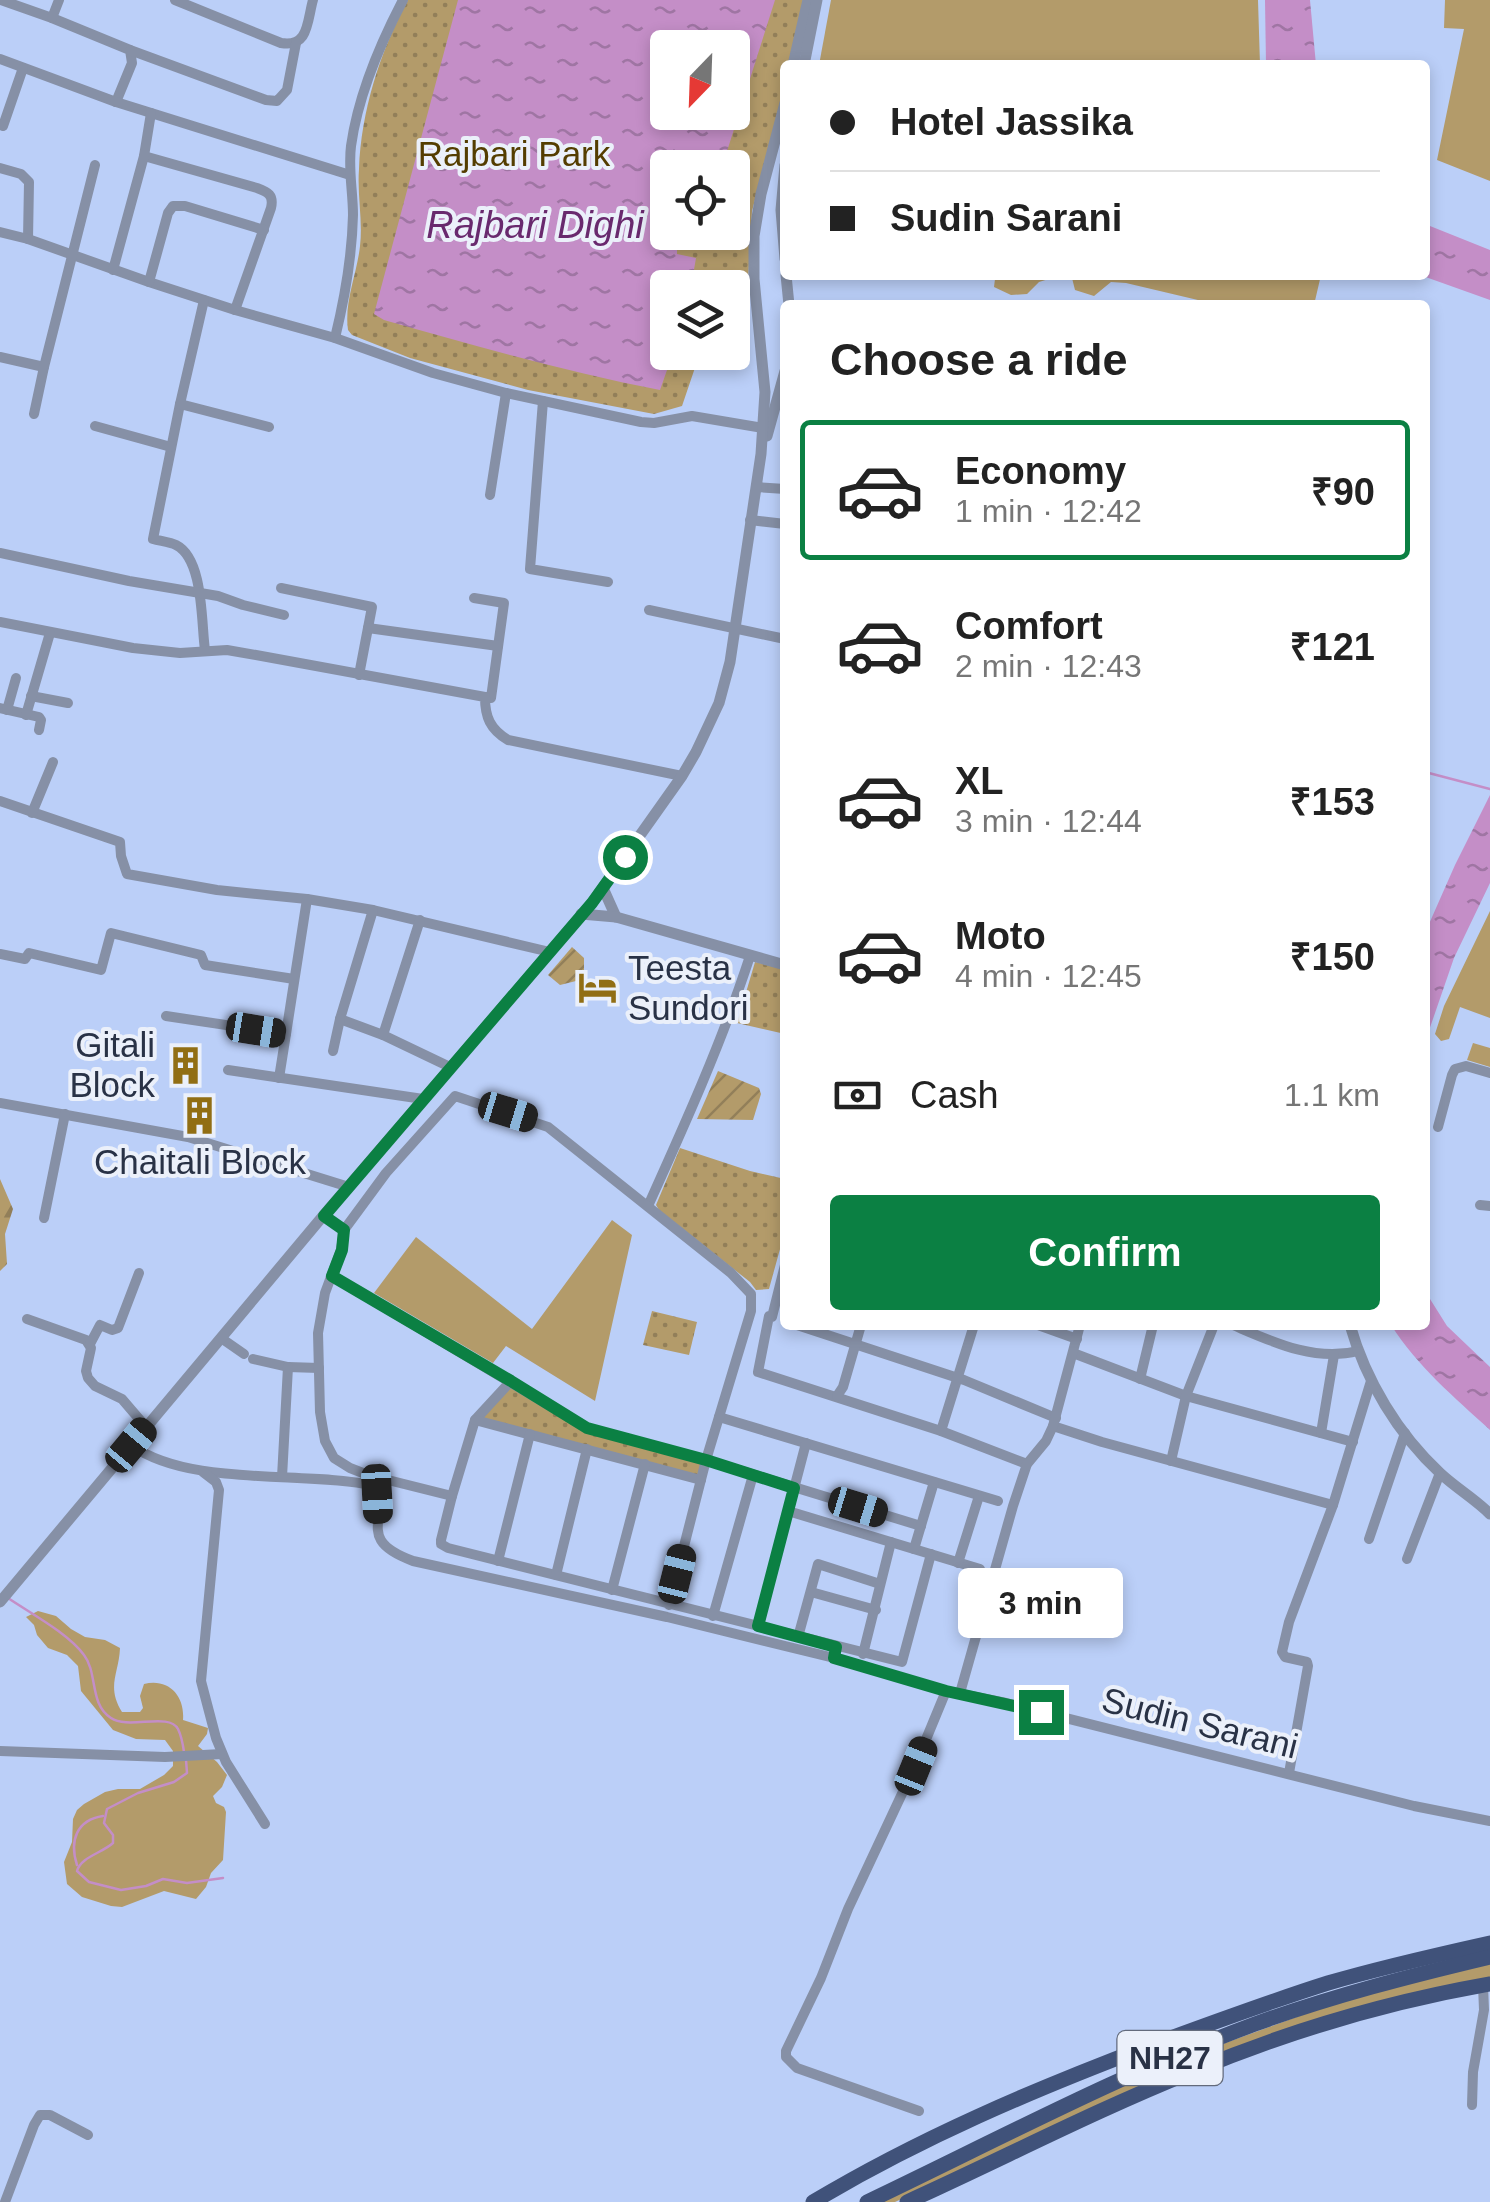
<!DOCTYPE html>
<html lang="en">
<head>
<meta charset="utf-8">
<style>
  :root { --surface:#fff; --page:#f2f2f2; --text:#222; --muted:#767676; --line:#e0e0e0; --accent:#0b8043 }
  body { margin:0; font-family:Helvetica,sans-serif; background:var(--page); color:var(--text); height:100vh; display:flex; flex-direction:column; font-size:38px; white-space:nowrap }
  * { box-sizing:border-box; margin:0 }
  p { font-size:32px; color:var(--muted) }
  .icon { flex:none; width:55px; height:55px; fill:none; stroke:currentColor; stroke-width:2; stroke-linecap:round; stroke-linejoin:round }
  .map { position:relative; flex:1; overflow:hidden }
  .details { position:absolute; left:780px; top:300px; width:650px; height:1030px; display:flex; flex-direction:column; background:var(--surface); border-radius:10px; box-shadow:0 5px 15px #0003 }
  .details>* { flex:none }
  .top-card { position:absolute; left:780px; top:60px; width:650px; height:220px; border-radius:10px; box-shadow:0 5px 15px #0003; display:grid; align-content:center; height:220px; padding:0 50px; background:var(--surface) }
  .needle { width:65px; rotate:203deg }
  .tools { position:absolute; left:650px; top:30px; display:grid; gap:20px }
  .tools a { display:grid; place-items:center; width:100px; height:100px; border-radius:10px; background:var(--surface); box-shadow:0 5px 15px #0003; font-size:50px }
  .end { position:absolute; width:45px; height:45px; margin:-22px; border:12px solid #0b8043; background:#fff; box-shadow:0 0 0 5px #fff }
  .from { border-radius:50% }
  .bubble { position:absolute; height:70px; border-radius:10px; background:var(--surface); box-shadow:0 5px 15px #0003; font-size:32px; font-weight:800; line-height:70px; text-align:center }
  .car { position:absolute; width:30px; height:60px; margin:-30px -15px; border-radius:12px; box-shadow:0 0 8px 2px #0007; background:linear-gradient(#222 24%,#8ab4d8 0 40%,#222 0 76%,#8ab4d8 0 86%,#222 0) }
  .top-card b { display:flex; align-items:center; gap:35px; height:95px; font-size:38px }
  .top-card b+b { border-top:2px solid var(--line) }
  .top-card i { width:25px; height:25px; background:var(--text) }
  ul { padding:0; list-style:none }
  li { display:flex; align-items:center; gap:30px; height:140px; margin:0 20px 15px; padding:0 30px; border:5px solid transparent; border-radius:10px }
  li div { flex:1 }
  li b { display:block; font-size:38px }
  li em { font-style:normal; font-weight:800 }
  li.current { border-color:var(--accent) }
  li>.icon { width:90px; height:90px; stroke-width:1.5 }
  h2 { padding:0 50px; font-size:45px; line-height:120px }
  .pay { display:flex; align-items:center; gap:25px; height:110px; padding:0 50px; font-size:38px }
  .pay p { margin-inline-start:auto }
  .action { display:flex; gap:20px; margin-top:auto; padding:20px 50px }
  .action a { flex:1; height:115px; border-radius:10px; background:var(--accent); color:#fff; font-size:40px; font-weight:800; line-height:115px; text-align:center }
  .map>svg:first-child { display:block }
  .grass { fill:#b39b6a }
  .forest { fill:url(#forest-firs) }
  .park { fill:url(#park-dots); fill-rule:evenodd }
  .garden { fill:url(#garden-furrows) }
  .water { fill:url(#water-ripples); fill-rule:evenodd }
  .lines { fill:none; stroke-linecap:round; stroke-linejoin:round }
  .stream { stroke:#c48ec7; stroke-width:2.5 }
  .minor { stroke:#8690a6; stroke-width:10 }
  .tertiary { stroke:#8690a6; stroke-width:11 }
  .trunk { stroke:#40527a; stroke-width:15 }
  .route { stroke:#0b8043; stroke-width:12 }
  .labels { text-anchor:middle; stroke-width:8; stroke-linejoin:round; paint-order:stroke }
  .shield { fill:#ebf0fa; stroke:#636b7c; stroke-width:2.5 }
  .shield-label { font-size:32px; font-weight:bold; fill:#293246 }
  .park-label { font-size:35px; fill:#543d00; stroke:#ebf0fa }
  .poi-label { font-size:35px; fill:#293246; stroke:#ebf0fa; text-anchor:start }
  .street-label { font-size:35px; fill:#293246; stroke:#ebf0fa }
  .water-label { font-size:38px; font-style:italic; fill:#69296e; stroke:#ebf0fa }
</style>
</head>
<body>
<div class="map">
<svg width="1490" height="2202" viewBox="0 0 1490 2202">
  <defs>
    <pattern id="forest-firs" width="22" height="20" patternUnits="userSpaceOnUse" patternTransform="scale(2.5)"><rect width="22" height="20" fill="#b39b6a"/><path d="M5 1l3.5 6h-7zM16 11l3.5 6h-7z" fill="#927f59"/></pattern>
    <pattern id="park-dots" width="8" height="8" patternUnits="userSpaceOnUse" patternTransform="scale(2.5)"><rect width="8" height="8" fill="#b39b6a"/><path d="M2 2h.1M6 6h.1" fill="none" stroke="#927f59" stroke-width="1.8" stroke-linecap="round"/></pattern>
    <pattern id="garden-furrows" width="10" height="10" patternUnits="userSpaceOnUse" patternTransform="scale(2.5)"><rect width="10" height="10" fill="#b39b6a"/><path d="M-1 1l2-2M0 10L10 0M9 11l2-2" fill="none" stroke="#927f59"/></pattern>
    <pattern id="water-ripples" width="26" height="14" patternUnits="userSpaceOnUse" patternTransform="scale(2.5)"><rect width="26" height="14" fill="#c48ec7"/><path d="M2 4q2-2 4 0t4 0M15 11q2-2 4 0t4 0" fill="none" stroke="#9f75a3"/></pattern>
  </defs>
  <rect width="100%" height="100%" fill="#bbcff8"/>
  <g class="grass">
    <polygon points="831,0 1258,0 1260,65 819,65"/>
    <polygon points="1445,0 1490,0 1490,181 1437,160 1464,29 1444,28"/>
    <polygon points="1013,275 1321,275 1314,305 1219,305 1126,283 1111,282 1094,296 1075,290 1072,278 1055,277 1039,282 1027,294 1011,295 994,287 995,279"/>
    <polygon points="1490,911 1490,1018 1460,1007 1449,1039 1441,1041 1435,1034 1444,1006"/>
    <polygon points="1473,1043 1490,1048 1490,1067 1467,1060"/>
    <polygon points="612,1220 632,1235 595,1401 506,1346 493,1363 374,1293 416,1237 532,1329"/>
    <path d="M38,1611L56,1616L71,1629L85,1637L105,1640L120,1648C119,1674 106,1686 122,1712H140L143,1708L140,1696L144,1684C168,1678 185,1695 183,1720L208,1728L207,1734L198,1746L217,1762L227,1775L222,1787L213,1796L216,1803L224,1807L226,1812L223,1860L211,1873L206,1887L196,1899L164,1891L122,1907L111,1906L82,1897L67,1884L64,1862L72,1842L73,1819L77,1810L84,1804L105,1792L118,1789H140L164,1775L173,1766V1751L165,1740L136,1739L113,1730L81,1691L78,1666L67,1655L48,1648L37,1635L34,1625L26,1617Z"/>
    <polygon points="1490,1964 1490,1980 1284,2031 1174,2071 895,2202 877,2202 1168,2064 1351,1997"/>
  </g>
  <polygon class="forest" points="0,1179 13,1209 5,1234 7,1264 0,1271"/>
  <g class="park">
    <path d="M408,0H803L790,65H785V88L752,211L747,300L733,299L732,288H668V352L700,353L682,406L654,414L528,390L410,358L352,335L348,330C344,302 357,274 360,246C363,221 357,195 359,169C361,112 380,51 408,0ZM668,48H732V112H668ZM668,168H732V232H668Z"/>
    <polygon points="755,962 785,969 785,1034 737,1023"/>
    <polygon points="680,1148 750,1171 785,1179 785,1231 769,1289 756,1290 750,1282 659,1210 656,1205"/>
    <polygon points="652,1311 697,1322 689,1355 643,1345"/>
    <polygon points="511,1381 587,1428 706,1460 701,1480 475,1420"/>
  </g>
  <g class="garden">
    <polygon points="572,947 584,958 584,971 576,981 560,985 548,975"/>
    <polygon points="718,1071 759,1088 761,1094 753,1120 697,1119"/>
  </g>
  <g class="water">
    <path d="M458,0H775L722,167L668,168V232L703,233L698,250L677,247V254L696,258L691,287L668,288V352L673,353L660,390C567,372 476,346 384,320L374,314ZM668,48H732V112H668Z"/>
    <polygon points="1265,0 1310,0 1316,65 1266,65"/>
    <polygon points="1425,224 1490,250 1490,300 1420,275 1425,275"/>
    <polygon points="1490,795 1490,883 1454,958 1425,1042 1425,933 1455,865"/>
    <path d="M1425,1291L1447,1326L1490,1367V1430C1454,1397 1418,1367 1391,1325H1425Z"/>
  </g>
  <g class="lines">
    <g class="stream">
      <polyline points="1425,772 1490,789"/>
      <path d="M8,1598C30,1613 68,1633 84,1655C98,1673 89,1704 111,1718C128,1730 169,1712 178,1729C181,1735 183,1745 184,1752"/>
      <path d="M186,1760L187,1773L174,1782L138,1793L107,1809L104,1823L113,1835V1843C102,1853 81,1857 77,1871L89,1882L121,1890L146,1886L163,1879L187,1883L223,1878"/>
      <path d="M77,1865C69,1840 77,1820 103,1816"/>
    </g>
    <g class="minor">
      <polyline points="1,0 52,18 130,50 132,63 116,102"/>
      <path d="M175,0L281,43C309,48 307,21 313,0"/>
      <polyline points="52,18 59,0"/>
      <polyline points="130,50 266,100 277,101 287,90 296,43"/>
      <polyline points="0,59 116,102 350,175"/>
      <polyline points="3,126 23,68"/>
      <path d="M144,156L257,188C268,192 274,195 271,208L235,310"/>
      <polyline points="0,168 21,174 29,182 28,239"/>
      <polyline points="0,232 28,239 149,282 235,310 335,338 433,373 506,393 641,422 654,423 692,416 763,428"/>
      <polyline points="113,270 144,156 151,113"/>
      <polyline points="149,282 168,213 173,206 185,206 264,230"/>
      <path d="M204,300L180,404L153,539C160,541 170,542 176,545C204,559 201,623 205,650"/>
      <path d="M335,338C345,297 352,257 353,215C353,192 348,169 351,146C358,96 380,44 403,0"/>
      <polyline points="0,357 44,367"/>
      <polyline points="543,401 530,569 608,582"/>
      <polyline points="180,404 269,427"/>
      <polyline points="34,414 44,367 95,165"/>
      <polyline points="95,426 171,447"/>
      <polyline points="756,487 785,489"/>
      <polyline points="490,495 506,393"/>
      <polyline points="750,520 785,524"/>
      <polyline points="0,553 129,581 218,596 243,605 284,615"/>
      <polyline points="281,588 372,607 359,675"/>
      <polyline points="474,598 504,603 491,698 485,697"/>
      <polyline points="649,610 785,639"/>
      <path d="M0,622L133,648L180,653L227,650L256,655L485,697C485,717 490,729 508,740L682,776"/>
      <polyline points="368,628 498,646"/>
      <polyline points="31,696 68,703"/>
      <polyline points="0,708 39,717 41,720 39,730"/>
      <polyline points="7,710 16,678"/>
      <polyline points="26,715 50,633"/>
      <polyline points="0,801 120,842 121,856 127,874 217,890 307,899 373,910 550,952"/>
      <polyline points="32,813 53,762"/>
      <polyline points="373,910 340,1019 383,1035 450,1067"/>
      <polyline points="0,954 25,959 29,953 101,970 111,933 201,955 205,965 294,979"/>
      <polyline points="166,1016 286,1034 307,899"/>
      <polyline points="383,1035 420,920"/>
      <polyline points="333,1051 340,1019"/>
      <polyline points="228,1070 423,1099"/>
      <polyline points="279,1078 286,1034"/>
      <polyline points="0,1103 188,1137 349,1187"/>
      <polyline points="1438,1127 1452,1075 1455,1069 1466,1066 1490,1073"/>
      <polyline points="1480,1205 1490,1206"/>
      <path d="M648,1206C685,1124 722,1042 750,956"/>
      <polyline points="44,1218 65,1114"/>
      <polyline points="785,1265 772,1317 769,1316 758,1372 941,1431 1027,1464"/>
      <polyline points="332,1276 587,1428 706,1460 921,1526"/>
      <polyline points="27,1319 86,1340 91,1348 86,1371 88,1378 95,1386 122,1399 146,1427"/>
      <polyline points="797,1325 964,1380 1056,1418"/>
      <polyline points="1038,1325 1077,1339"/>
      <path d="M1233,1325C1273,1342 1314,1362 1358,1351"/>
      <polyline points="221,1338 244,1354"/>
      <polyline points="90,1344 100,1325 112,1330 118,1328 139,1273"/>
      <polyline points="1073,1353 1186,1396 1353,1442"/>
      <polyline points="253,1359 288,1367 319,1368"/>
      <polyline points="1140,1379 1153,1325"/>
      <polyline points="511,1381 475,1420 452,1496 441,1540 441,1544 448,1548 902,1662 931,1554"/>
      <polyline points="837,1396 843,1387 861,1325"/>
      <polyline points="719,1417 998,1501"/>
      <polyline points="475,1420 701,1480"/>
      <polyline points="1053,1426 1102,1442 1333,1505"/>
      <polyline points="941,1431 974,1325"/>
      <polyline points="1321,1433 1334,1355"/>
      <path d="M131,1445C189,1487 302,1471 371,1485C395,1517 351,1538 413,1561L667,1617L830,1657L946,1691L1006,1703L1414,1806L1490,1821"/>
      <polyline points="1171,1461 1186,1396 1214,1325"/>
      <polyline points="203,1472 216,1482 219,1490 201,1681 216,1738 226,1762 265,1824"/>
      <polyline points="282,1477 288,1367"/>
      <polyline points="452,1496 368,1475 350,1468 334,1458 325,1441 320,1412 318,1333 325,1293 341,1250 344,1230 386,1173 455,1096 548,1127 731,1273 751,1294 751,1311 706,1460 669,1605"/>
      <polyline points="788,1511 980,1569"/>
      <polyline points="1369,1539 1405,1433"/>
      <polyline points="914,1549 934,1482"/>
      <polyline points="1407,1559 1440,1473"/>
      <polyline points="498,1561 530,1434"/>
      <polyline points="958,1563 979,1496"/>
      <polyline points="556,1575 587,1449"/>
      <polyline points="612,1590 645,1464"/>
      <polyline points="811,1592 876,1610"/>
      <polyline points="713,1616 753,1475"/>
      <polyline points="758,1626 806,1443"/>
      <polyline points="798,1637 818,1564 880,1584"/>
      <polyline points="863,1654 891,1542"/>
      <polyline points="960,1693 1013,1506 1027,1464 1046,1441 1053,1426 1080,1325"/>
      <polyline points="0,1751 165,1757 222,1754"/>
      <polyline points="1289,1773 1308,1666 1307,1662 1285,1657 1282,1652 1289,1622 1333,1505 1371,1381"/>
      <polyline points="1472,2105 1473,2072 1484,2010 1483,1985"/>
      <polyline points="919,2111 797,2068 786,2057 786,2051 821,1978 848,1909 915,1766 946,1691"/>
      <polyline points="5,2202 34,2125 40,2115 50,2115 88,2135"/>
    </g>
    <g class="tertiary">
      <polyline points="793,65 808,0"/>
      <polyline points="804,65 817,0"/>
      <polyline points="785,165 781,210 785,259"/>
      <polyline points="786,275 789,305"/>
      <polyline points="767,436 785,371"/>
      <polyline points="603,888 616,917"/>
      <polyline points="581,914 616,917 785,965"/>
      <path d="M1350,1325C1366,1381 1398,1434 1440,1473C1456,1488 1475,1499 1490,1514"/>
      <polyline points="0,1602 323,1216 592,903 682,776 696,752 719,703 730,662 761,454 765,392 754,279 754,236 761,194 785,103"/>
    </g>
    <g class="trunk">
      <path d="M813,2202C920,2138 1033,2090 1149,2046C1209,2024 1268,2002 1328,1983C1382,1967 1436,1955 1490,1943"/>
      <path d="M867,2202C995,2141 1122,2073 1255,2024C1332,1996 1410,1976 1490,1957"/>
      <path d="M907,2202C1002,2159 1094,2111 1191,2072C1286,2032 1388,2002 1490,1984"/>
    </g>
  </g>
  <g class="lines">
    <polyline class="route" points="625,857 592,903 324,1216 344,1230 342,1250 332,1276 511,1381 587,1428 706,1460 794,1488 758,1626 836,1647 834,1658 946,1691 1041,1712"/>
  </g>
  <defs>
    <symbol id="hotel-bare" viewBox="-9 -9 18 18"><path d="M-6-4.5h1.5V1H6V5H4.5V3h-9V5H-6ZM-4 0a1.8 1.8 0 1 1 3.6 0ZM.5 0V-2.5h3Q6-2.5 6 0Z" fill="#916e14" stroke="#ebf0fa" stroke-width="2.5" paint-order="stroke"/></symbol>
    <symbol id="building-bare" viewBox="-9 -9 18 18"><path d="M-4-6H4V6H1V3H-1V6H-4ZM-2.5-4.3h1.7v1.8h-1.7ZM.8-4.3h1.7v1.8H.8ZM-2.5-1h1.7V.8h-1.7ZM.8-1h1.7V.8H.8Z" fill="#916e14" stroke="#ebf0fa" stroke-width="2.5" paint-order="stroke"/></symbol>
  </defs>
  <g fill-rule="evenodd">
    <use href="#hotel-bare" x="570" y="960" width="55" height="55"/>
    <use href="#building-bare" x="158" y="1038" width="55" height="55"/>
    <use href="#building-bare" x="172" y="1088" width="55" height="55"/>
  </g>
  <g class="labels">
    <rect class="shield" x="1117.5" y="2031" width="105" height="54" rx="8"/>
    <g class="shield-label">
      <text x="1170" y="2069">NH27</text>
    </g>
    <g class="park-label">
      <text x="514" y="166">Rajbari Park</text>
    </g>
    <g class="poi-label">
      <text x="628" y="980">Teesta<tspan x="628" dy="40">Sundori</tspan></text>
      <text x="155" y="1057" text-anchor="end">Gitali<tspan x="155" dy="40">Block</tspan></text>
      <text x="200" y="1174" text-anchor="middle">Chaitali Block</text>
    </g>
    <g class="street-label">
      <text transform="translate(1200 1723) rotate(14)" y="12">Sudin Sarani</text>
    </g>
    <g class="water-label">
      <text x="535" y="238">Rajbari Dighi</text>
    </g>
  </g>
</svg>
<div class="tools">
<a><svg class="needle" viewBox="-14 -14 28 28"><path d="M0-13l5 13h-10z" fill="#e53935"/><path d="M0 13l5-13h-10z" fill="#767676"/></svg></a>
<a><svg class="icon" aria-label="locate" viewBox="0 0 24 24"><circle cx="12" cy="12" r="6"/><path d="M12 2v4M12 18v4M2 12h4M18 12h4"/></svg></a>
<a><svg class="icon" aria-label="layers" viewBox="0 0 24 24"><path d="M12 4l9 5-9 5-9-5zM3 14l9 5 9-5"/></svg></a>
</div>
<i class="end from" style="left:625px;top:857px"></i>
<i class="end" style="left:1041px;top:1712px"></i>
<div class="bubble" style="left:958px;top:1568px;width:165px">3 min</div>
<i class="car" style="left:256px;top:1030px;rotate:99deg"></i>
<i class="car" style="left:508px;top:1112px;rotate:107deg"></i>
<i class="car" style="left:131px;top:1445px;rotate:40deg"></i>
<i class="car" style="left:377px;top:1494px;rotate:177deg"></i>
<i class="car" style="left:858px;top:1507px;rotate:107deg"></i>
<i class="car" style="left:677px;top:1574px;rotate:14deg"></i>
<i class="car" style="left:916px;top:1766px;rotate:22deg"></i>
<div class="top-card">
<b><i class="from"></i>Hotel Jassika</b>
<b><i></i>Sudin Sarani</b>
</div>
<section class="details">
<h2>Choose a ride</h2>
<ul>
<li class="current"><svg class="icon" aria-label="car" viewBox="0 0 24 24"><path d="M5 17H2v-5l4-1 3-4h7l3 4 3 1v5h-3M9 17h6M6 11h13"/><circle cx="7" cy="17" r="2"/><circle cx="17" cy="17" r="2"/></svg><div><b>Economy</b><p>1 min · 12:42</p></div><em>₹90</em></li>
<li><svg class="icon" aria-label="car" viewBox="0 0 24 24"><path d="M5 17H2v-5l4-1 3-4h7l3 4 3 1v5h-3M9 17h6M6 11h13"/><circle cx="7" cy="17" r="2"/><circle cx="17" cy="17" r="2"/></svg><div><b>Comfort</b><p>2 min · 12:43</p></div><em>₹121</em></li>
<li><svg class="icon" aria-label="car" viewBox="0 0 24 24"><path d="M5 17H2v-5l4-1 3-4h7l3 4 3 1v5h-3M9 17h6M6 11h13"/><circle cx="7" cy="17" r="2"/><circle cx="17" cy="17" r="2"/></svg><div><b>XL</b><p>3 min · 12:44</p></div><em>₹153</em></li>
<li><svg class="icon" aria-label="car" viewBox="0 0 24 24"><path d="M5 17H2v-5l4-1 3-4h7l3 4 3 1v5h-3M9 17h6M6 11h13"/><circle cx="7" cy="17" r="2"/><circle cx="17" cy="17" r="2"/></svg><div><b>Moto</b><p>4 min · 12:45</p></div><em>₹150</em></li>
</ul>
<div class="pay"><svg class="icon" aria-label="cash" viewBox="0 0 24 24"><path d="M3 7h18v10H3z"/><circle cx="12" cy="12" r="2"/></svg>Cash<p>1.1 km</p></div>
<div class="action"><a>Confirm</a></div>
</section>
</div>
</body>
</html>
